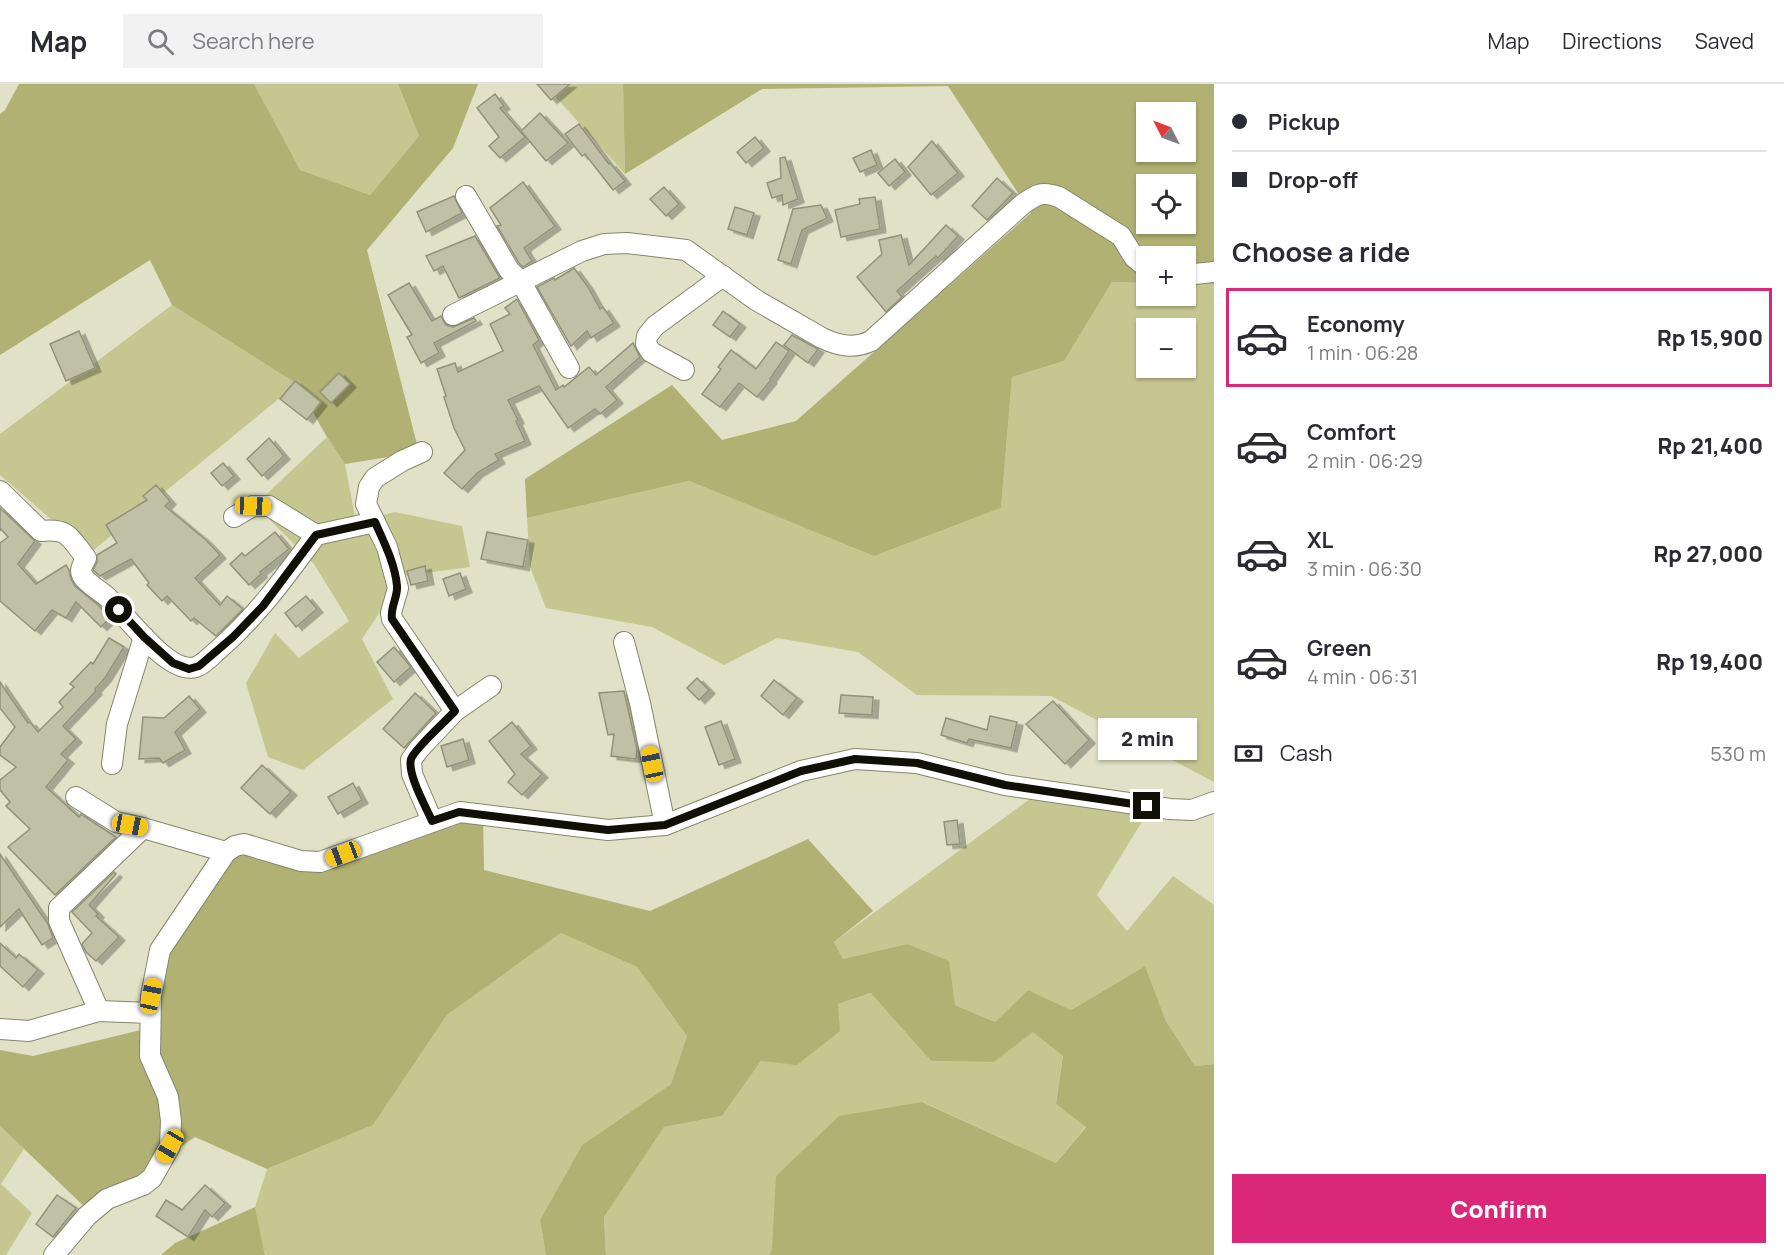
<!DOCTYPE html>
<html lang="en">
<head>
<meta charset="utf-8">
<style>
  :root { --surface:#fff; --page:#f2f2f3; --text:#2b2b33; --muted:#7c7c81; --line:#e1e1e2; --accent:#db2777 }
  body { margin:0; font-family:Manrope,sans-serif; background:var(--page); color:var(--text); height:100vh; display:flex; flex-direction:column; font-size:22px; white-space:nowrap }
  * { box-sizing:border-box; margin:0 }
  p { font-size:20px; color:var(--muted) }
  .icon { flex:none; width:33px; height:33px; fill:none; stroke:currentColor; stroke-width:2; stroke-linecap:round; stroke-linejoin:round }
  .map { position:relative; flex:1; overflow:hidden }
  .sheet { display:flex; flex-direction:column; background:var(--surface); width:570px }
  .sheet>* { flex:none }
  .guide { display:grid; align-content:center; height:132px; padding:0 18px; background:var(--surface) }
  .needle { width:39px; rotate:312deg }
  .buttons { position:absolute; left:1136px; top:18px; display:grid; gap:12px }
  .buttons a { display:grid; place-items:center; width:60px; height:60px; border-radius:0px; background:var(--surface); box-shadow:0 2px 4px #0004; font-size:30px }
  .end { position:absolute; width:27px; height:27px; margin:-14px; border:8px solid #101007; background:#fff; box-shadow:0 0 0 3px #fff }
  .from { border-radius:50% }
  .bubble { position:absolute; height:42px; border-radius:0px; background:var(--surface); box-shadow:0 2px 4px #0004; font-size:20px; font-weight:800; line-height:42px; text-align:center }
  .car { position:absolute; width:18px; height:36px; margin:-18px -9px; border-radius:8px; box-shadow:0 0 4px 2px #0007; background:linear-gradient(#f5c518 24%,#345 0 40%,#f5c518 0 76%,#345 0 86%,#f5c518 0) }
  .guide b { display:flex; align-items:center; gap:21px; height:57px; font-size:22px }
  .guide b+b { border-top:2px solid var(--line) }
  .guide i { width:15px; height:15px; background:var(--text) }
  ul { padding:0; list-style:none }
  li { display:flex; align-items:center; gap:18px; height:99px; margin:0 12px 9px; padding:0 6px; border:3px solid transparent; border-radius:0px }
  li div { flex:1 }
  li b { display:block; font-size:22px }
  li em { font-style:normal; font-weight:800 }
  li.selected { border-color:var(--accent) }
  li>.icon { width:54px; height:54px; stroke-width:1.5 }
  h2 { padding:0 18px; font-size:27px; line-height:72px }
  .pay { display:flex; align-items:center; gap:15px; height:66px; padding:0 18px; font-size:22px }
  .pay p { margin-inline-start:auto }
  .button { display:flex; gap:12px; margin-top:auto; padding:12px 18px }
  .button a { flex:1; height:69px; border-radius:0px; background:var(--accent); color:#fff; font-size:24px; font-weight:800; line-height:69px; text-align:center }
  header { display:flex; align-items:center; gap:36px; box-sizing:border-box; height:84px; padding:0 30px; background:var(--surface); border-bottom:2px solid var(--line) }
  header strong { font-size:28px }
  nav { display:flex; gap:33px; margin-inline-start:auto; font-size:21px }
  .search { width:420px; height:54px; background:var(--page); display:flex; align-items:center; gap:15px; box-sizing:border-box; padding:0 21px; border-radius:0px; color:var(--muted); font-size:22px }
  main { display:flex; flex:1; min-height:0 }
  .map>svg:first-child { display:block }
  .green { fill:#c6c790; fill-rule:evenodd }
  .forest { fill:#b0b172; fill-rule:evenodd }
  .building { fill:#bfc0a6; stroke:#919278; stroke-width:1.5; filter:url(#shadow) }
  .lines { fill:none; stroke-linecap:round; stroke-linejoin:round }
  .minor-casing { stroke:#85866d; stroke-width:22 }
  .minor { stroke:#fff; stroke-width:20 }
  .route { stroke:#101007; stroke-width:8 }
</style>
</head>
<body>
<header>
<strong>Map</strong>
<div class="search"><svg class="icon" aria-label="search" viewBox="0 0 24 24"><circle cx="10" cy="10" r="6"/><path d="M15 15l6 6"/></svg>Search here</div>
<nav><a>Map</a><a>Directions</a><a>Saved</a></nav>
</header>
<main>
<div class="map">
<svg width="1214" height="1171" viewBox="0 0 1214 1171">
  <defs>
    <filter id="shadow"><feDropShadow dx="6" dy="3.5" stdDeviation="0" flood-color="#0004"/></filter>
  </defs>
  <rect width="100%" height="100%" fill="#e0e1c6"/>
  <g class="green">
    <polygon points="254,0 398,0 419,52 370,111 299,86"/>
    <polygon points="544,0 623,0 625,90"/>
    <path d="M1112,198L1146,199V212H1185V200H1214V698L1051,612L917,611L858,568L777,554L724,581L652,543L546,524L530,483L527,434L689,397L874,472L1001,424L1012,293L1064,277ZM1146,244H1185V284H1146Z"/>
    <polygon points="172,221 297,300 90,469 0,391 0,350"/>
    <polygon points="327,353 345,380 356,438 395,428 462,442 470,483 404,492 362,555 393,615 303,686 268,673 246,599 275,549 299,574 349,537 314,480 255,421"/>
    <polygon points="1034,712 1148,728 1097,811 1127,847 1173,792 1214,821 1214,980 1195,982 1166,937 1145,882 1071,926 1028,906 995,938 955,921 907,860 843,875 834,858"/>
    <polygon points="561,849 637,883 687,952 671,1000 582,1061 540,1136 546,1171 265,1171 255,1123 267,1085 373,1041 447,931"/>
    <polygon points="872,909 931,977 994,978 1033,947 1063,971 1056,1020 1086,1042 1056,1079 923,1018 769,1171 606,1171 604,1133 664,1043 722,1032 761,977 838,920"/>
    <polygon points="0,1042 24,1065 1,1100 32,1129 6,1171 0,1171"/>
  </g>
  <g class="forest">
    <polygon points="19,0 254,0 300,86 370,111 419,52 398,0 478,0 453,64 367,166 419,368 345,380 327,353 297,300 172,221 150,176 0,271 0,30 5,26"/>
    <path d="M623,0H1214V200H1185V172H1146V199L1112,198L1064,277L1012,293L1001,424L874,472L689,397L527,434L525,395L672,301L722,356L796,337L1031,129L948,2L762,5L625,90ZM1146,28H1185V68H1146ZM1146,100H1185V140H1146Z"/>
    <polygon points="483,730 484,786 650,827 808,755 873,827 834,858 843,875 907,860 949,877 955,921 995,938 1028,906 1071,926 1145,882 1166,937 1195,982 1214,980 1214,1171 769,1171 772,1166 776,1092 839,1032 922,1018 1056,1079 1086,1043 1056,1020 1063,972 1033,948 994,978 931,977 871,909 838,920 840,947 797,981 761,977 722,1032 664,1043 604,1133 606,1171 546,1171 540,1136 582,1061 671,1000 687,952 637,883 561,849 447,931 373,1041 267,1085 195,1053 88,1126 0,1042 0,966 33,972 141,946 157,869 237,766 291,779"/>
    <polygon points="255,1123 265,1171 161,1171 175,1159"/>
  </g>
  <g class="building">
    <polygon points="537,0 570,0 551,16"/>
    <polygon points="495,10 504,22 500,24 525,53 500,74 489,62 499,53 477,24"/>
    <polygon points="540,29 568,59 546,77 521,47"/>
    <polygon points="579,40 609,80 610,79 625,97 613,106 585,70 582,72 565,50"/>
    <polygon points="755,53 764,64 746,79 737,68"/>
    <polygon points="932,57 958,89 931,111 908,83"/>
    <polygon points="871,66 877,81 860,88 853,74"/>
    <polygon points="785,73 798,115 783,121 782,111 772,114 767,99 781,94 780,74"/>
    <polygon points="895,75 905,88 889,102 878,89"/>
    <polygon points="997,94 1013,109 987,136 972,122"/>
    <polygon points="523,98 555,142 524,164 532,177 523,183 519,179 497,142 501,141 490,124"/>
    <polygon points="664,103 679,120 666,132 650,115"/>
    <polygon points="454,112 462,129 426,148 417,128"/>
    <polygon points="875,113 880,145 841,153 835,126 860,120 859,115"/>
    <polygon points="821,121 827,134 802,146 791,180 778,176 793,125"/>
    <polygon points="735,123 754,129 747,151 728,145"/>
    <polygon points="946,141 958,152 938,174 936,172 897,207 902,213 886,228 857,193 882,170 879,156 901,151 909,181"/>
    <polygon points="475,152 500,194 459,214 443,182 434,187 426,172"/>
    <polygon points="574,184 588,203 600,225 603,223 614,239 591,254 587,247 571,262 537,203 554,194 555,196"/>
    <polygon points="409,199 432,237 441,232 446,241 453,243 474,234 476,237 434,259 439,269 421,279 407,253 412,251 388,211"/>
    <polygon points="517,215 539,256 533,261 556,306 563,301 564,303 589,283 596,291 633,259 640,273 606,303 617,316 600,330 595,325 568,344 539,302 508,316 518,336 516,337 525,357 495,370 499,376 477,389 462,405 444,389 465,366 454,344 444,313 446,312 437,285 455,279 458,288 503,267 490,240 510,230 505,224"/>
    <polygon points="723,227 740,240 730,253 713,241"/>
    <polygon points="79,247 95,284 66,297 50,260"/>
    <polygon points="792,251 818,265 808,279 784,261"/>
    <polygon points="776,258 789,267 770,295 771,296 757,313 739,299 720,323 702,310 721,285 718,283 731,266 756,285"/>
    <polygon points="339,289 350,300 331,319 320,308"/>
    <polygon points="295,297 321,318 307,336 280,315"/>
    <polygon points="269,354 284,372 262,392 247,375"/>
    <polygon points="223,379 234,392 222,402 211,389"/>
    <polygon points="156,401 170,417 165,422 206,456 220,471 195,494 220,521 227,512 243,525 216,552 194,534 191,537 167,512 162,517 147,501 149,499 131,475 100,492 93,486 97,478 97,471 117,459 106,441 147,416 143,412"/>
    <polygon points="0,424 35,457 18,480 36,500 66,481 69,486 71,495 75,502 98,521 110,534 101,543 76,518 66,534 52,526 35,547 0,517 0,459 8,453 1,445 0,447"/>
    <polygon points="275,448 289,465 260,488 261,490 249,501 230,480 242,469 245,472"/>
    <polygon points="487,448 528,456 523,483 481,475"/>
    <polygon points="425,482 428,497 411,501 407,487"/>
    <polygon points="460,489 466,505 449,512 443,495"/>
    <polygon points="306,512 317,525 296,543 285,529"/>
    <polygon points="109,554 124,563 105,594 95,605 96,607 63,642 76,655 61,670 68,676 46,703 79,733 81,730 116,753 55,811 8,763 30,745 6,722 10,718 0,706 0,696 16,683 0,671 0,663 15,643 0,624 0,598 28,639 30,638 38,648 63,623 59,618 74,603 70,600 91,578 93,580"/>
    <polygon points="394,563 411,583 394,598 377,578"/>
    <polygon points="697,594 709,606 699,616 687,604"/>
    <polygon points="774,596 797,614 783,631 761,612"/>
    <polygon points="624,607 637,665 636,675 611,672 614,650 608,651 599,609"/>
    <polygon points="415,609 436,629 404,664 383,645"/>
    <polygon points="841,611 873,613 872,631 839,629"/>
    <polygon points="189,612 200,625 175,648 185,666 163,679 159,674 139,675 143,633 164,634"/>
    <polygon points="1053,617 1089,656 1065,680 1026,640"/>
    <polygon points="990,632 1017,638 1011,664 969,655 967,659 941,651 946,634 987,646"/>
    <polygon points="721,637 735,675 719,681 705,643"/>
    <polygon points="512,638 531,662 521,670 542,690 522,711 508,698 515,690 489,657"/>
    <polygon points="463,655 469,676 447,683 441,662"/>
    <polygon points="262,681 291,708 270,730 241,704"/>
    <polygon points="353,699 362,716 338,730 328,713"/>
    <polygon points="957,736 960,760 947,761 944,738"/>
    <polygon points="0,770 48,840 53,854 42,861 19,825 0,843"/>
    <polygon points="114,788 116,790 89,821 98,830 96,832 119,853 96,877 86,868 82,860 92,849 72,828"/>
    <polygon points="0,859 16,874 19,870 38,886 23,903 0,882"/>
    <polygon points="205,1101 225,1119 212,1133 205,1126 188,1153 156,1132 166,1116 182,1126"/>
    <polygon points="57,1111 76,1124 53,1153 36,1140"/>
  </g>
  <g class="lines">
    <defs>
      <g id="minor">
        <polyline points="466,112 509,186 521,198 569,284"/>
        <polyline points="1185,191 1214,188"/>
        <path d="M453,231L582,167L604,160L627,159L686,166L756,216L822,254C839,262 854,265 871,257L1023,120C1037,110 1042,107 1059,113L1121,152L1134,173L1146,183"/>
        <polyline points="684,286 651,268 646,260 647,252 655,242 723,192"/>
        <polyline points="422,368 402,377 375,394 369,403 366,420 387,463 398,504 391,529 392,535 455,627"/>
        <path d="M0,407L41,447C69,444 70,454 86,474C84,479 79,485 82,491C86,499 99,506 106,512C125,529 168,592 196,583C204,580 211,572 218,566C257,532 285,493 316,451"/>
        <polyline points="234,433 253,422 269,422 316,451 375,438"/>
        <polyline points="624,558 640,619 665,741"/>
        <polyline points="112,680 117,640 144,553"/>
        <polyline points="76,713 116,738 143,744 226,768"/>
        <polyline points="432,737 412,690 411,676 419,665 455,627 491,602"/>
        <polyline points="99,927 59,837 59,824 143,744"/>
        <polyline points="0,945 29,947 99,927 150,929"/>
        <polyline points="54,1171 87,1132 107,1115 143,1101 152,1094 170,1062 171,1037 168,1013 150,972 151,912 160,866 226,768 235,762 244,760 301,777 320,778 460,728 608,746 665,741 801,687 855,675 917,679 1005,701 1170,725 1192,726 1214,718"/>
      </g>
    </defs>
    <use href="#minor" class="minor-casing"/>
    <use href="#minor" class="minor"/>
  </g>
  <g class="lines">
    <path class="route" d="M119,526L144,553L173,579L189,585L199,582L233,553L263,522L316,451L375,438C384,458 395,480 397,502C398,513 390,523 392,535L455,627C446,637 415,664 411,675C407,690 426,723 432,737L459,728L608,746L665,741L801,687L855,675L917,679L1005,701L1147,722"/>
  </g>
</svg>
<div class="buttons">
<a><svg class="needle" viewBox="-14 -14 28 28"><path d="M0-13l5 13h-10z" fill="#e53935"/><path d="M0 13l5-13h-10z" fill="#7c7c81"/></svg></a>
<a><svg class="icon" aria-label="locate" viewBox="0 0 24 24"><circle cx="12" cy="12" r="6"/><path d="M12 2v4M12 18v4M2 12h4M18 12h4"/></svg></a>
<a>+</a>
<a>−</a>
</div>
<i class="end from" style="left:119px;top:526px"></i>
<i class="end" style="left:1147px;top:722px"></i>
<div class="bubble" style="left:1098px;top:634px;width:99px">2 min</div>
<i class="car" style="left:253px;top:422px;rotate:92deg"></i>
<i class="car" style="left:652px;top:680px;rotate:348deg"></i>
<i class="car" style="left:130px;top:741px;rotate:101deg"></i>
<i class="car" style="left:343px;top:770px;rotate:249deg"></i>
<i class="car" style="left:151px;top:912px;rotate:12deg"></i>
<i class="car" style="left:170px;top:1062px;rotate:210deg"></i>
</div>
<section class="sheet">
<div class="guide">
<b><i class="from"></i>Pickup</b>
<b><i></i>Drop-off</b>
</div>
<h2>Choose a ride</h2>
<ul>
<li class="selected"><svg class="icon" aria-label="car" viewBox="0 0 24 24"><path d="M5 17H2v-5l4-1 3-4h7l3 4 3 1v5h-3M9 17h6M6 11h13"/><circle cx="7" cy="17" r="2"/><circle cx="17" cy="17" r="2"/></svg><div><b>Economy</b><p>1 min · 06:28</p></div><em>Rp 15,900</em></li>
<li><svg class="icon" aria-label="car" viewBox="0 0 24 24"><path d="M5 17H2v-5l4-1 3-4h7l3 4 3 1v5h-3M9 17h6M6 11h13"/><circle cx="7" cy="17" r="2"/><circle cx="17" cy="17" r="2"/></svg><div><b>Comfort</b><p>2 min · 06:29</p></div><em>Rp 21,400</em></li>
<li><svg class="icon" aria-label="car" viewBox="0 0 24 24"><path d="M5 17H2v-5l4-1 3-4h7l3 4 3 1v5h-3M9 17h6M6 11h13"/><circle cx="7" cy="17" r="2"/><circle cx="17" cy="17" r="2"/></svg><div><b>XL</b><p>3 min · 06:30</p></div><em>Rp 27,000</em></li>
<li><svg class="icon" aria-label="car" viewBox="0 0 24 24"><path d="M5 17H2v-5l4-1 3-4h7l3 4 3 1v5h-3M9 17h6M6 11h13"/><circle cx="7" cy="17" r="2"/><circle cx="17" cy="17" r="2"/></svg><div><b>Green</b><p>4 min · 06:31</p></div><em>Rp 19,400</em></li>
</ul>
<div class="pay"><svg class="icon" aria-label="cash" viewBox="0 0 24 24"><path d="M3 7h18v10H3z"/><circle cx="12" cy="12" r="2"/></svg>Cash<p>530 m</p></div>
<div class="button"><a>Confirm</a></div>
</section>
</main>
</body>
</html>
